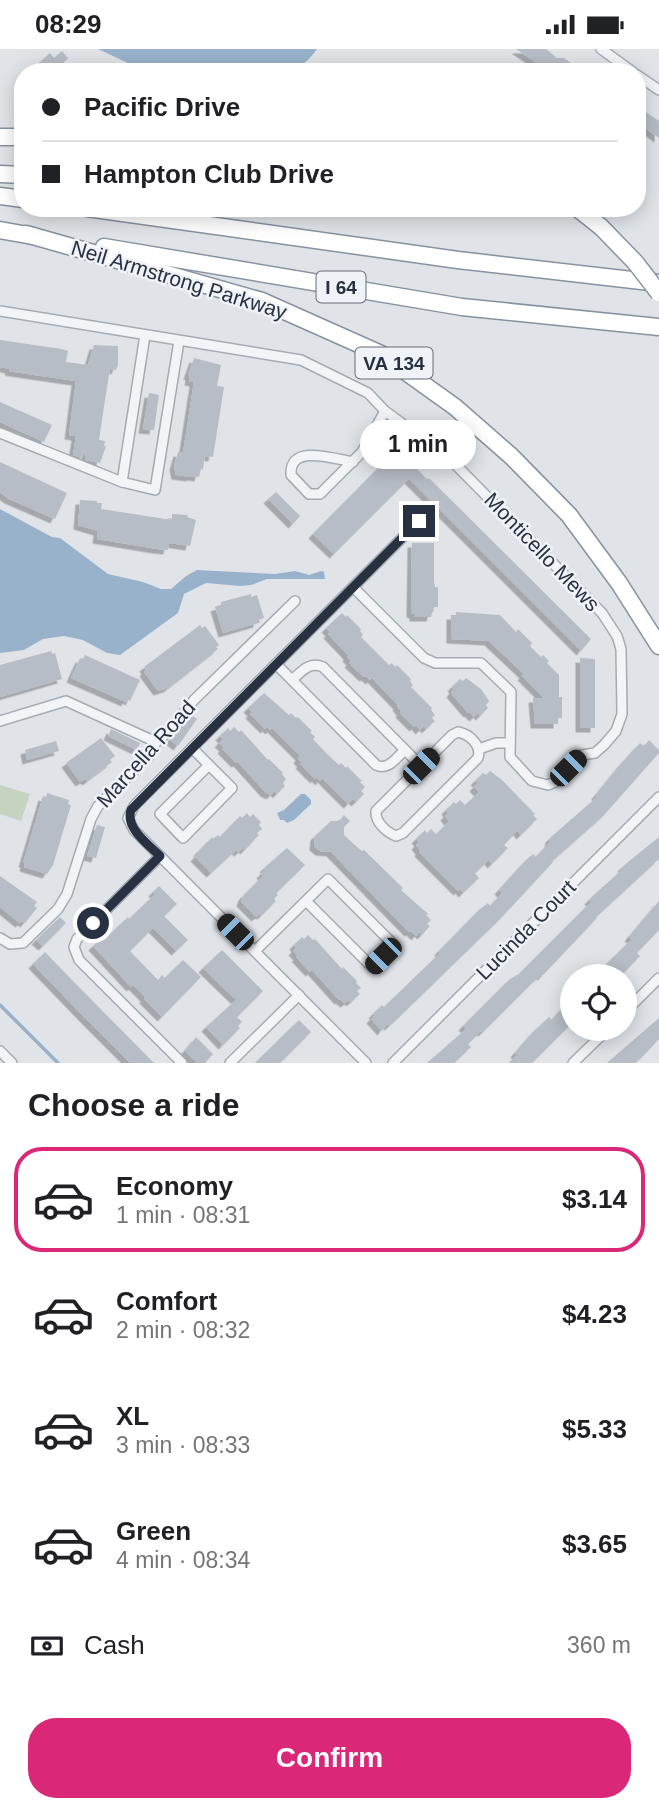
<!DOCTYPE html>
<html lang="en">
<head>
<meta charset="utf-8">
<style>
  :root { --surface:#fff; --page:#f6f6f6; --text:#202124; --muted:#757577; --line:#e0e0e0; --accent:#db2777 }
  body { margin:0; font-family:Helvetica,sans-serif; background:var(--page); color:var(--text); height:100vh; display:flex; flex-direction:column; font-size:26px; white-space:nowrap }
  * { box-sizing:border-box; margin:0 }
  p { font-size:23px; color:var(--muted) }
  .icon { flex:none; width:38px; height:38px; fill:none; stroke:currentColor; stroke-width:2; stroke-linecap:round; stroke-linejoin:round }
  .map { position:relative; height:1014px; overflow:hidden }
  .side { display:flex; flex-direction:column; background:var(--surface); flex:1 }
  .side>* { flex:none }
  .hud { position:absolute; left:14px; top:14px; width:632px; height:154px; border-radius:28px; box-shadow:0 4px 18px #0003; display:grid; align-content:center; height:154px; padding:0 28px; background:var(--surface) }
  .controls { position:absolute; left:560px; top:915px; display:grid; gap:14px }
  .controls a { display:grid; place-items:center; width:77px; height:77px; border-radius:50%; background:var(--surface); box-shadow:0 4px 18px #0003; font-size:35px }
  .end { position:absolute; width:32px; height:32px; margin:-16px; border:9px solid #283141; background:#fff; box-shadow:0 0 0 4px #fff }
  .from { border-radius:50% }
  .bubble { position:absolute; height:49px; border-radius:24px; background:var(--surface); box-shadow:0 4px 18px #0003; font-size:23px; font-weight:700; line-height:49px; text-align:center }
  .car { position:absolute; width:21px; height:42px; margin:-21px -10px; border-radius:9px; box-shadow:0 0 5px 2px #0007; background:linear-gradient(#222 24%,#8ab4d8 0 40%,#222 0 76%,#8ab4d8 0 86%,#222 0) }
  .hud b { display:flex; align-items:center; gap:24px; height:66px; font-size:26px }
  .hud b+b { border-top:2px solid var(--line) }
  .hud i { width:18px; height:18px; background:var(--text) }
  ul { padding:0; list-style:none }
  li { display:flex; align-items:center; gap:21px; height:105px; margin:0 14px 10px; padding:0 14px; border:4px solid transparent; border-radius:28px }
  li div { flex:1 }
  li b { display:block; font-size:26px }
  li em { font-style:normal; font-weight:700 }
  li.current { border-color:var(--accent) }
  li>.icon { width:63px; height:63px; stroke-width:1.5 }
  h2 { padding:0 28px; font-size:32px; line-height:84px }
  .pay { display:flex; align-items:center; gap:18px; height:77px; padding:0 28px; font-size:26px }
  .pay p { margin-inline-start:auto }
  .button { display:flex; gap:14px; margin-top:auto; padding:14px 28px }
  .button a { flex:1; height:80px; border-radius:28px; background:var(--accent); color:#fff; font-size:28px; font-weight:700; line-height:80px; text-align:center }
  .status { display:flex; justify-content:space-between; align-items:center; height:49px; padding:0 35px; background:var(--surface); direction:ltr }
  .status svg { height:19px; fill:currentColor }
  .map>svg:first-child { display:block }
  .green { fill:#c5d4c0 }
  .water { fill:#99b2cb }
  .lines { fill:none; stroke-linecap:round; stroke-linejoin:round }
  .stream { stroke:#99b2cb; stroke-width:3.5 }
  .building { fill:#b7bdc6; filter:url(#shadow) }
  .street-casing { stroke:#a5abb3; stroke-width:12 }
  .highway-casing { stroke:#8691a1; stroke-width:19 }
  .street { stroke:#f3f4f7; stroke-width:9 }
  .highway { stroke:#fff; stroke-width:16 }
  .highway-bridge-casing { stroke:#8691a1; stroke-width:19; stroke-linecap:butt }
  .highway-bridge { stroke:#fff; stroke-width:16 }
  .route { stroke:#283141; stroke-width:9 }
  .labels { text-anchor:middle; stroke-width:5; stroke-linejoin:round; paint-order:stroke }
  .shield { fill:#eff2f7; stroke:#646b78; stroke-width:2 }
  .shield-label { font-size:19px; font-weight:bold; fill:#283141 }
  .street-label { font-size:21px; fill:#283141; stroke:#eff2f7 }
</style>
</head>
<body>
<div class="status"><b>08:29</b><svg viewBox="0 0 49 12"><path d="M0 12V9h3v3zM5 12V6h3v6zM10 12V3h3v9zM15 12V0h3v12zM26 1h20v11H26zM47 4h2v5h-2z"/></svg></div>
<div class="map">
<svg width="659" height="1014" viewBox="0 0 659 1014">
  <defs>
    <filter id="shadow"><feDropShadow dx="-4.5" dy="4.5" stdDeviation="0" flood-color="#0004"/></filter>
  </defs>
  <rect width="100%" height="100%" fill="#e0e4e9"/>
  <polygon class="green" points="0,736 30,745 21,772 0,765"/>
  <g class="water">
    <path d="M98,0H317C306,16 296,20 278,23H147Z"/>
    <polygon points="0,460 52,488 60,489 108,525 143,533 161,540 171,540 186,527 197,521 275,525 295,522 309,526 321,522 324,523 325,530 267,530 251,536 240,537 206,534 184,545 178,564 120,606 107,604 83,591 64,587 43,590 24,601 0,604"/>
    <polygon points="301,745 305,745 311,751 311,755 294,771 287,774 284,771 280,771 277,764 284,761"/>
  </g>
  <g class="lines">
    <polyline class="stream" points="0,956 58,1014"/>
  </g>
  <g class="building">
    <polygon points="516,0 546,0 557,9 564,9 574,16 570,23 550,23"/>
    <polygon points="62,2 68,9 55,23 29,23 50,4 54,9"/>
    <polygon points="637,57 659,72 659,89 637,73"/>
    <polygon points="0,291 62,300 68,302 66,313 88,316 94,296 118,297 118,316 116,321 110,320 105,351 99,391 105,392 104,397 106,397 100,414 85,411 86,401 82,409 73,406 76,387 69,386 76,332 14,323 9,322 10,320 0,318"/>
    <polygon points="194,309 221,316 217,337 224,338 213,408 205,407 203,420 201,420 199,428 191,427 191,428 176,426 174,417 178,403 183,404 194,333 189,332 190,327 188,326"/>
    <polygon points="149,344 159,346 154,381 143,380"/>
    <polygon points="0,353 52,376 44,393 0,373"/>
    <polygon points="397,400 427,430 429,429 591,590 581,602 409,430 334,505 313,485"/>
    <polygon points="0,413 67,444 55,470 9,450 0,443"/>
    <polygon points="276,443 300,467 293,475 268,450"/>
    <polygon points="80,451 97,452 97,454 102,454 101,460 172,471 172,465 188,466 187,468 196,471 190,497 169,494 168,501 157,500 97,490 98,482 78,476"/>
    <polygon points="412,494 434,494 434,532 435,538 438,538 438,558 434,558 431,568 414,568 414,565 411,564"/>
    <polygon points="251,545 251,548 257,546 264,569 258,571 258,574 223,584 215,558 221,556 221,553"/>
    <polygon points="456,563 500,566 516,583 518,580 532,594 530,597 541,608 543,606 549,612 547,614 559,626 559,648 562,648 562,669 558,669 558,675 535,675 533,649 544,649 522,627 524,625 489,592 451,590 451,566 456,566"/>
    <polygon points="342,564 346,568 347,566 361,580 360,582 363,586 361,588 389,616 392,614 395,618 397,616 411,630 410,632 413,636 411,638 432,659 431,661 435,666 432,669 435,672 426,680 424,677 420,681 416,676 414,678 400,664 401,662 397,657 398,656 372,629 370,631 366,627 364,628 349,614 351,612 347,608 348,606 328,585 330,583 326,579"/>
    <polygon points="200,576 202,579 205,577 219,596 216,598 218,600 168,639 158,642 144,623 146,621 144,618"/>
    <polygon points="51,602 52,605 55,604 62,630 0,648 0,616"/>
    <polygon points="85,606 140,631 130,652 127,650 126,653 71,629 80,609 83,610"/>
    <polygon points="580,609 595,610 595,679 580,679"/>
    <polygon points="466,629 481,640 489,652 486,656 488,659 480,667 478,664 474,668 469,663 468,664 451,644 454,640 452,638 460,630 463,632"/>
    <polygon points="264,644 289,666 291,664 296,669 298,668 312,682 310,683 315,688 313,690 327,705 339,716 341,714 346,719 347,717 362,732 360,733 365,738 361,742 364,745 356,753 353,750 348,755 322,729 320,732 316,728 315,730 300,715 302,714 298,710 300,707 272,679 270,681 267,678 265,680 250,665 252,663 248,659"/>
    <polygon points="191,666 197,670 178,697 170,691"/>
    <polygon points="234,678 239,683 241,681 268,711 269,710 283,724 282,725 286,730 283,734 285,737 277,745 275,742 271,746 265,743 238,713 236,714 222,700 224,698 219,694 223,690 220,687 228,679 230,682"/>
    <polygon points="111,680 140,694 137,701 108,687"/>
    <polygon points="101,689 115,707 110,711 112,713 87,732 85,730 80,733 66,714"/>
    <polygon points="649,691 659,701 659,704 603,767 552,812 553,813 500,870 396,971 389,977 387,975 382,982 371,970 375,966 373,965 382,956 384,958 440,904 439,902 480,860 488,854 490,857 502,844 499,841 526,811 533,805 536,808 549,794 550,789 597,748 596,746 621,715 640,694 644,697"/>
    <polygon points="56,692 59,702 27,711 25,701"/>
    <polygon points="490,722 502,731 535,765 533,766 537,770 521,786 518,782 516,783 504,796 508,799 492,815 489,811 475,824 479,829 463,844 460,840 458,842 419,803 420,801 416,796 419,793 416,790 425,781 427,784 431,780 436,785 438,784 449,772 445,767 448,764 446,761 454,753 456,755 460,751 465,756 479,743 474,738 478,734 475,732 483,724 486,726"/>
    <polygon points="47,744 69,751 68,755 71,756 53,816 47,825 24,818 25,814 23,814 43,747 46,748"/>
    <polygon points="247,764 250,768 253,765 261,773 259,776 262,780 257,784 259,786 245,801 243,799 239,803 236,801 211,824 195,808 199,804 198,803 212,788 213,790 218,786 220,788 240,767 242,769"/>
    <polygon points="344,766 350,772 344,778 344,786 357,798 362,802 364,801 403,839 401,841 428,865 426,866 431,871 427,875 430,877 422,886 419,883 416,887 411,882 409,883 331,803 320,802 314,797 315,787 331,772 339,772"/>
    <polygon points="97,776 105,778 96,809 87,807"/>
    <polygon points="659,788 659,810 596,868 597,869 542,927 541,926 535,931 483,983 481,982 468,995 471,998 454,1014 427,1014 466,980 463,977 510,930 519,925 591,853 589,851 596,844 623,820 622,818"/>
    <polygon points="287,799 305,816 276,844 278,846 274,850 276,852 262,866 260,865 256,868 241,853 243,847 263,827 261,825 266,820 264,819"/>
    <polygon points="0,827 37,853 34,857 37,859 25,874 22,872 20,874 0,858"/>
    <polygon points="159,837 177,855 164,867 188,891 176,902 153,879 130,902 158,931 162,926 165,929 183,911 201,928 162,968 144,950 145,948 133,936 131,938 93,897 108,883 110,885 128,868 129,870 155,845 153,843"/>
    <polygon points="659,852 659,881 637,904 640,907 620,928 593,928 632,890 629,888"/>
    <polygon points="60,868 66,874 43,897 36,891"/>
    <polygon points="308,886 313,891 315,890 342,920 343,918 357,932 356,934 361,939 357,942 360,945 351,953 349,951 345,954 340,950 339,951 312,921 310,923 296,908 298,907 293,902 296,899 294,896 302,888 304,890"/>
    <polygon points="222,901 263,942 237,968 242,973 238,977 240,979 223,996 206,978 236,951 203,919"/>
    <polygon points="45,903 72,931 154,1014 130,1014 86,970 33,915"/>
    <polygon points="572,948 572,974 535,1011 530,1014 509,1014 517,1006 515,1004 533,983 549,968 552,971"/>
    <polygon points="659,969 659,990 646,1004 635,1014 607,1014"/>
    <polygon points="299,971 311,983 280,1014 255,1014"/>
    <polygon points="196,988 213,1005 205,1014 197,1014 185,1002"/>
  </g>
  <g class="lines">
    <defs>
      <g id="street">
        <polyline points="601,0 633,23"/>
        <polyline points="637,26 659,41"/>
        <polyline points="0,262 301,311 368,344 385,362 448,408 602,564 617,587 621,600 622,665 616,682 604,696 595,704 582,706 555,733 548,736 532,732 510,708 511,643 481,614 435,614 424,609 353,538"/>
        <polyline points="0,384 122,433 155,441 179,292"/>
        <path d="M353,413C335,410 289,394 291,426L309,445H320L362,403L385,362"/>
        <polyline points="122,433 145,286"/>
        <path d="M276,615L376,716C388,722 396,709 405,701"/>
        <path d="M292,631C301,623 309,612 323,618L421,717"/>
        <polyline points="0,672 66,652 156,693"/>
        <path d="M458,683C469,685 482,696 478,709L403,784L396,787C386,783 375,773 376,762L452,686Z"/>
        <polyline points="192,699 232,739 183,789 160,765 209,716"/>
        <polyline points="479,700 496,694 510,694"/>
        <polyline points="160,807 77,890 74,898 79,911 182,1014"/>
        <polyline points="0,889 10,895 23,894 58,860 67,845 91,770 98,757 150,706 156,693 169,682 194,651 295,552"/>
        <polyline points="255,902 328,830 394,896 372,918 306,852"/>
        <polyline points="625,963 659,929"/>
        <polyline points="0,1002 12,1014"/>
        <polyline points="230,1014 299,946"/>
        <polyline points="366,1014 134,781 128,769 134,757 419,472"/>
        <polyline points="393,1014 659,748"/>
        <polyline points="573,1014 608,980"/>
      </g>
      <g id="highway">
        <polyline points="0,88 23,88"/>
        <polyline points="0,125 23,126"/>
        <polyline points="0,147 23,150"/>
        <polyline points="87,159 458,211 659,234"/>
        <polyline points="577,159 601,178"/>
        <polyline points="0,181 33,187"/>
        <polyline points="26,185 262,252 381,305 455,358 511,407 569,466 619,534 659,597"/>
        <polyline points="104,198 462,258 659,278"/>
      </g>
    </defs>
    <use href="#street" class="street-casing"/>
    <use href="#highway" class="highway-casing"/>
    <use href="#street" class="street"/>
    <use href="#highway" class="highway"/>
    <defs>
      <polyline id="highway-bridge" points="601,178 635,213 659,244"/>
    </defs>
    <use href="#highway-bridge" class="highway-bridge-casing"/>
    <use href="#highway-bridge" class="highway-bridge"/>
  </g>
  <g class="lines">
    <path class="route" d="M93,874L160,807C148,795 125,779 131,761L419,472"/>
  </g>
  <g class="labels">
    <g class="shield">
      <rect x="316.5" y="222.5" width="49" height="31" rx="5"/>
      <rect x="355.5" y="298.5" width="77" height="31" rx="5"/>
    </g>
    <g class="shield-label">
      <text x="341" y="245">I 64</text>
      <text x="394" y="321">VA 134</text>
    </g>
    <g class="street-label">
      <text transform="translate(179 231) rotate(17)" y="7">Neil Armstrong Parkway</text>
      <text transform="translate(542 503) rotate(46)" y="7">Monticello Mews</text>
      <text transform="translate(146 705) rotate(-48)" y="7">Marcella Road</text>
      <text transform="translate(526 881) rotate(-45)" y="7">Lucinda Court</text>
    </g>
  </g>
</svg>
<div class="controls">
<a><svg class="icon" aria-label="locate" viewBox="0 0 24 24"><circle cx="12" cy="12" r="6"/><path d="M12 2v4M12 18v4M2 12h4M18 12h4"/></svg></a>
</div>
<i class="end from" style="left:93px;top:874px"></i>
<i class="end" style="left:419px;top:472px"></i>
<div class="bubble" style="left:360px;top:371px;width:116px">1 min</div>
<i class="car" style="left:421px;top:717px;rotate:45deg"></i>
<i class="car" style="left:568px;top:719px;rotate:45deg"></i>
<i class="car" style="left:235px;top:883px;rotate:315deg"></i>
<i class="car" style="left:383px;top:907px;rotate:225deg"></i>
<div class="hud">
<b><i class="from"></i>Pacific Drive</b>
<b><i></i>Hampton Club Drive</b>
</div>
</div>
<section class="side">
<h2>Choose a ride</h2>
<ul>
<li class="current"><svg class="icon" aria-label="car" viewBox="0 0 24 24"><path d="M5 17H2v-5l4-1 3-4h7l3 4 3 1v5h-3M9 17h6M6 11h13"/><circle cx="7" cy="17" r="2"/><circle cx="17" cy="17" r="2"/></svg><div><b>Economy</b><p>1 min · 08:31</p></div><em>$3.14</em></li>
<li><svg class="icon" aria-label="car" viewBox="0 0 24 24"><path d="M5 17H2v-5l4-1 3-4h7l3 4 3 1v5h-3M9 17h6M6 11h13"/><circle cx="7" cy="17" r="2"/><circle cx="17" cy="17" r="2"/></svg><div><b>Comfort</b><p>2 min · 08:32</p></div><em>$4.23</em></li>
<li><svg class="icon" aria-label="car" viewBox="0 0 24 24"><path d="M5 17H2v-5l4-1 3-4h7l3 4 3 1v5h-3M9 17h6M6 11h13"/><circle cx="7" cy="17" r="2"/><circle cx="17" cy="17" r="2"/></svg><div><b>XL</b><p>3 min · 08:33</p></div><em>$5.33</em></li>
<li><svg class="icon" aria-label="car" viewBox="0 0 24 24"><path d="M5 17H2v-5l4-1 3-4h7l3 4 3 1v5h-3M9 17h6M6 11h13"/><circle cx="7" cy="17" r="2"/><circle cx="17" cy="17" r="2"/></svg><div><b>Green</b><p>4 min · 08:34</p></div><em>$3.65</em></li>
</ul>
<div class="pay"><svg class="icon" aria-label="cash" viewBox="0 0 24 24"><path d="M3 7h18v10H3z"/><circle cx="12" cy="12" r="2"/></svg>Cash<p>360 m</p></div>
<div class="button"><a>Confirm</a></div>
</section>
</body>
</html>
